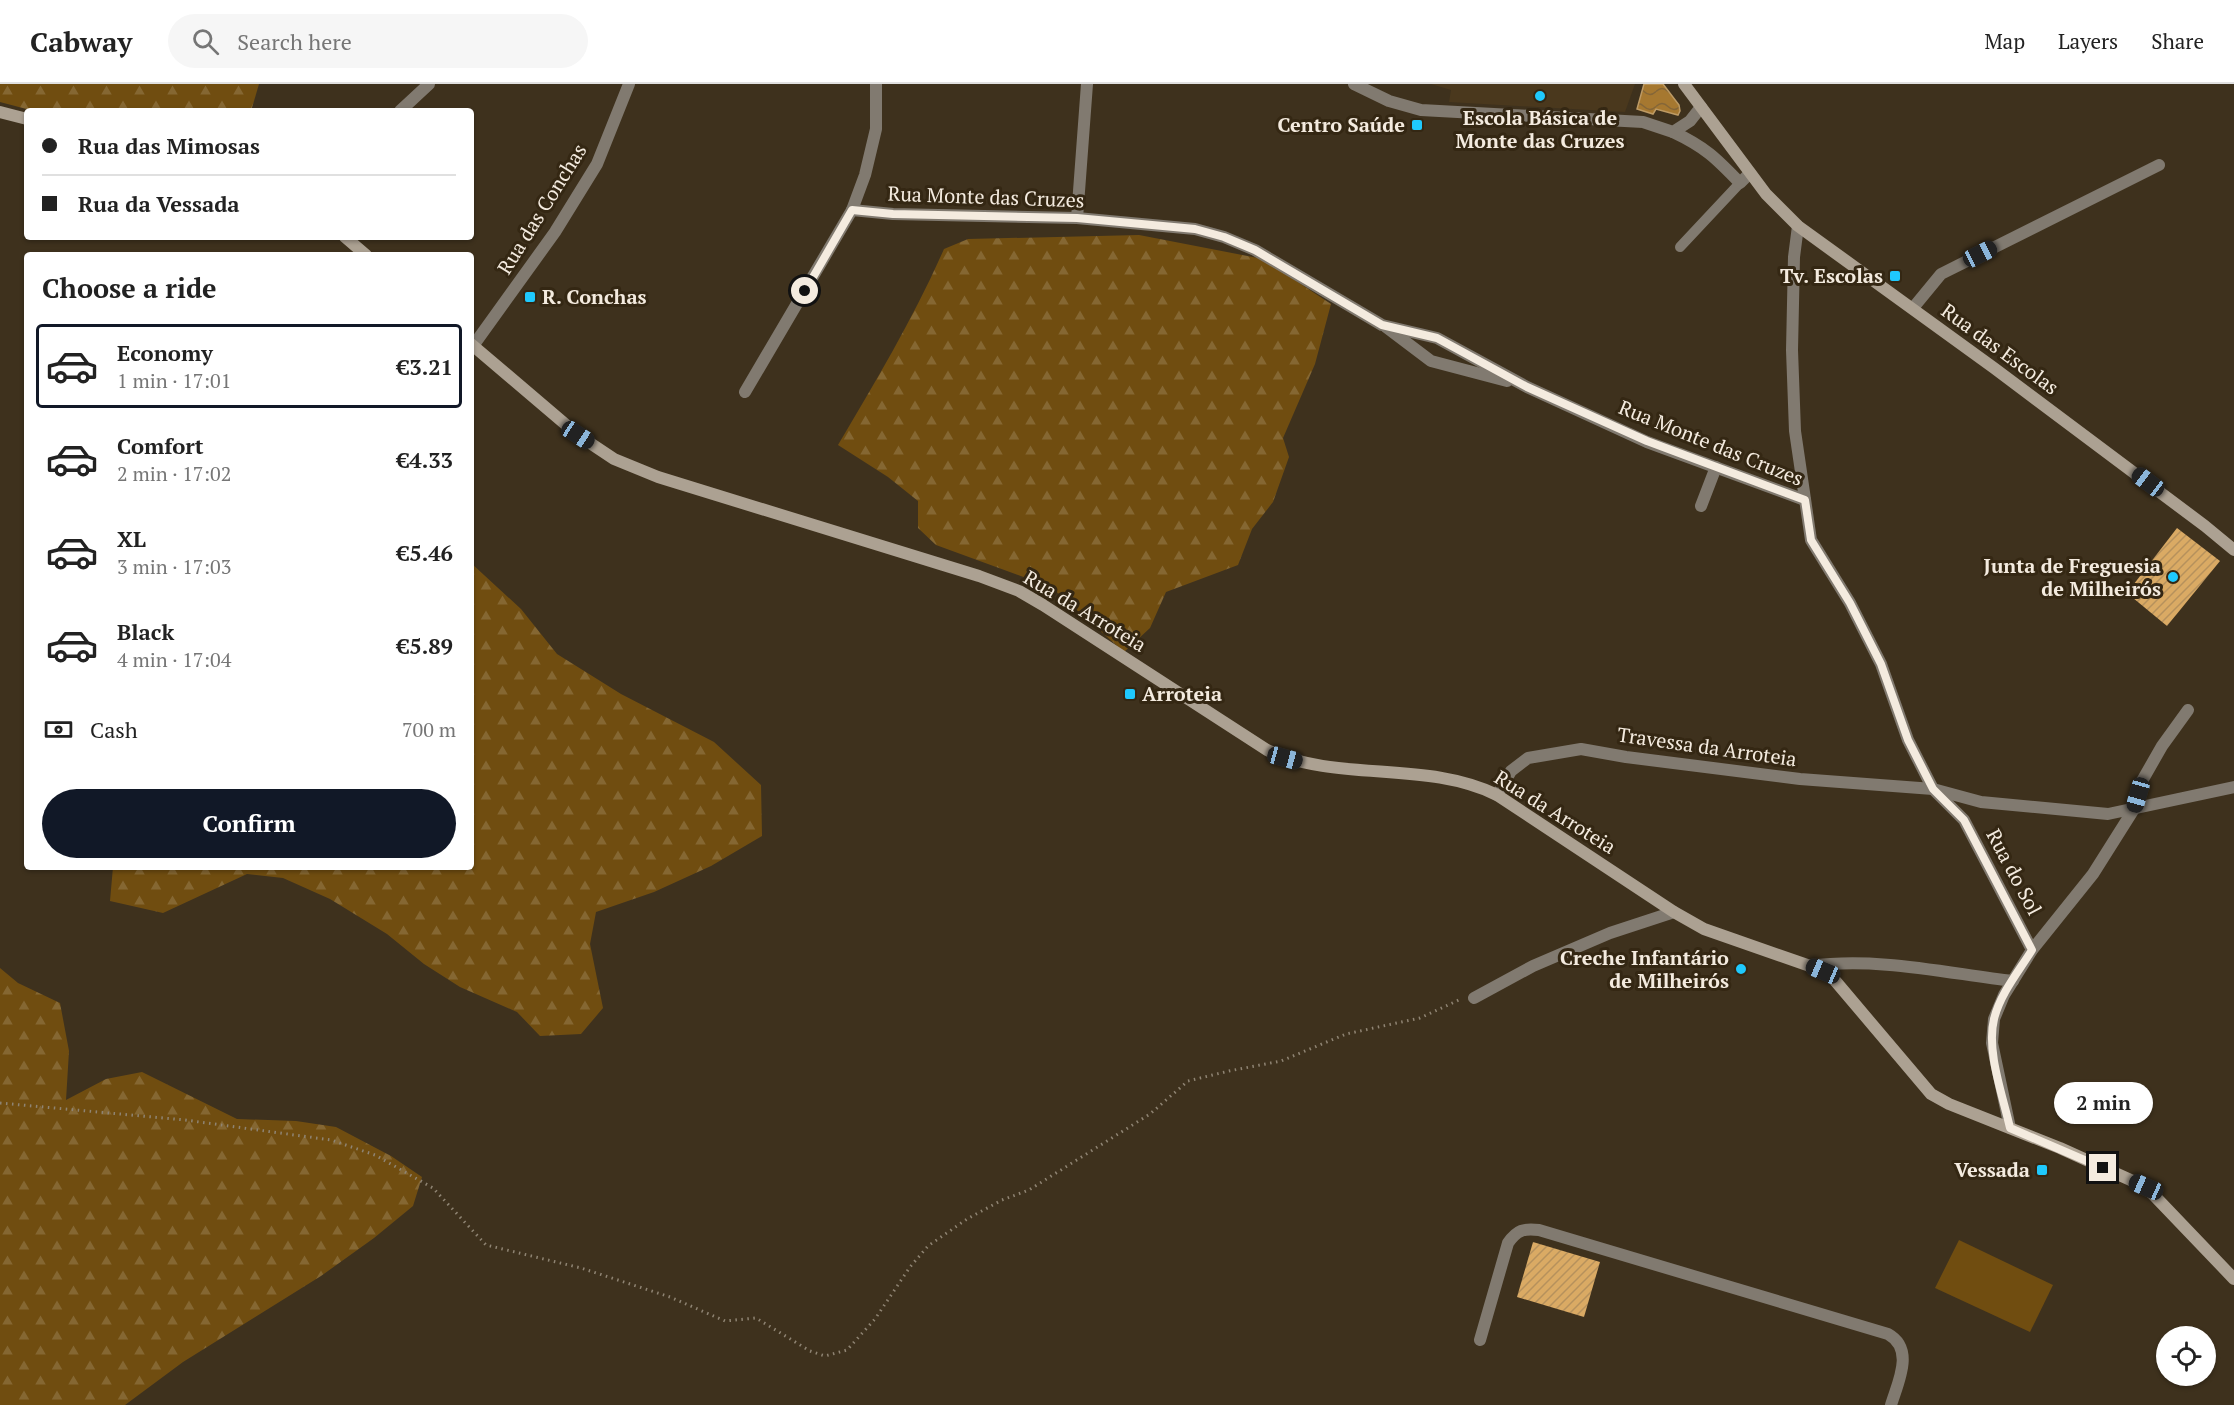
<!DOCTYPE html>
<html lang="en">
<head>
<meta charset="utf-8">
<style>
  :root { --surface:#fff; --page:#f6f6f6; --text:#222; --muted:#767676; --line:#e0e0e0; --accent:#111827 }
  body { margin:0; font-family:"PT Serif",serif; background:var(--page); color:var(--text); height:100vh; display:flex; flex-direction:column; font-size:22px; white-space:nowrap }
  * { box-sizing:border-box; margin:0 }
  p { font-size:20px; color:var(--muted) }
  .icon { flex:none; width:33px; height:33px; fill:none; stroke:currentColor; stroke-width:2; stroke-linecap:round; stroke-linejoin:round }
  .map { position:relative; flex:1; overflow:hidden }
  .panel { position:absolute; left:24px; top:168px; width:450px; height:618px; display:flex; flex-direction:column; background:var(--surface); border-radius:6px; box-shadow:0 2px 4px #0004 }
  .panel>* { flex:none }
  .banner { position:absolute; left:24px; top:24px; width:450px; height:132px; border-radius:6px; box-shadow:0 2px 4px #0004; display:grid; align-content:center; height:132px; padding:0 18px; background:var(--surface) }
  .fabs { position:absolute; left:2156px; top:1242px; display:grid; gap:12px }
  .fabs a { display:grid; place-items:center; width:60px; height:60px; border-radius:50%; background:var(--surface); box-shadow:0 2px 4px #0004; font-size:30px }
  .end { position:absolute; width:27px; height:27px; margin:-14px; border:8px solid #f4ebdf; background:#111; box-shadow:0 0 0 3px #111 }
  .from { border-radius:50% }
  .bubble { position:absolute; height:42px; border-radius:21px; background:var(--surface); box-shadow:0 2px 4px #0004; font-size:20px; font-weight:600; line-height:42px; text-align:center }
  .car { position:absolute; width:18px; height:36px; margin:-18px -9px; border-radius:8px; box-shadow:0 0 4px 2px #0007; background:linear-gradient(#222 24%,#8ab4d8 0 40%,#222 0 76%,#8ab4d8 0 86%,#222 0) }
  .banner b { display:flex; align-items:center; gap:21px; height:57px; font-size:22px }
  .banner b+b { border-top:2px solid var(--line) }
  .banner i { width:15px; height:15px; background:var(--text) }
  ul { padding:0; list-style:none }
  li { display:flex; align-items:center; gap:18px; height:84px; margin:0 12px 9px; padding:0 6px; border:3px solid transparent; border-radius:6px }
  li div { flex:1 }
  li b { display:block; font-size:22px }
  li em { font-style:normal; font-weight:600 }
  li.current { border-color:var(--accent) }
  li>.icon { width:54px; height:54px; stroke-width:1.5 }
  h2 { padding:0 18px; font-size:27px; line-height:72px }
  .pay { display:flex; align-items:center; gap:15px; height:66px; padding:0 18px; font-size:22px }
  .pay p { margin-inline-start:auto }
  .primary-button { display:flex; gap:12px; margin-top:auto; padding:12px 18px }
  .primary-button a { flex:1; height:69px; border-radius:36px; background:var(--accent); color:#fff; font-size:24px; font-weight:600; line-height:69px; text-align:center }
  header { display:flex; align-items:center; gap:36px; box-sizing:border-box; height:84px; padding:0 30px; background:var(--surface); border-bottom:2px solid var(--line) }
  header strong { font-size:28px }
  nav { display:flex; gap:33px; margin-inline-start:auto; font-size:21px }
  .search { width:420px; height:54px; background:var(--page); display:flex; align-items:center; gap:15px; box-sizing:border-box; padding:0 21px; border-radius:33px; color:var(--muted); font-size:22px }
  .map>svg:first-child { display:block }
  .built { fill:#4a381d }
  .green { fill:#704d10 }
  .forest { fill:url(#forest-firs) }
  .water { fill:url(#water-waves); stroke:#bd9a64; stroke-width:1.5 }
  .building { fill:url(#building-hatch) }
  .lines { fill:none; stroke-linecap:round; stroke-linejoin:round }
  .path { stroke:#8f8473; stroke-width:3; stroke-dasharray:1.5 4.5; stroke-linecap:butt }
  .lane { stroke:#817a70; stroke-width:10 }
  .street { stroke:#817a70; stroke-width:12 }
  .secondary { stroke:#aca192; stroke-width:12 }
  .route { stroke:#f4ebdf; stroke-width:8 }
  .poi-dot { fill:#1fc9fd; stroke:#342713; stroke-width:2 }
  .labels { text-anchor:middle; stroke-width:6; stroke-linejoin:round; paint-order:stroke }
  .poi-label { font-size:20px; font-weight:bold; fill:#f4ebdf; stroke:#342713; text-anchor:end }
  .street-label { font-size:20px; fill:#f4ebdf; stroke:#342713 }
</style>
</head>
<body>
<header>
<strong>Cabway</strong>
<div class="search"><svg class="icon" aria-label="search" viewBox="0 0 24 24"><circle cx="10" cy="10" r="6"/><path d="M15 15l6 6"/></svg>Search here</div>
<nav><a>Map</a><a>Layers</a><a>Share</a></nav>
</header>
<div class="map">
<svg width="2234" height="1321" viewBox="0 0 2234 1321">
  <defs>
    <pattern id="forest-firs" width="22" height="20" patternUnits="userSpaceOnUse" patternTransform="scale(1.5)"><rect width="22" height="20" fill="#704d10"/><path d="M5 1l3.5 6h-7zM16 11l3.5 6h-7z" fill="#856732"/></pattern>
    <pattern id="water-waves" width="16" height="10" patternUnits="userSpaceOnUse" patternTransform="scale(1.5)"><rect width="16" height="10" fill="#a67830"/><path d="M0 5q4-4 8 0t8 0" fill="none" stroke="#856637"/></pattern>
    <pattern id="building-hatch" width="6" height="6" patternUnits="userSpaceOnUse" patternTransform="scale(1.5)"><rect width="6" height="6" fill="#daaa64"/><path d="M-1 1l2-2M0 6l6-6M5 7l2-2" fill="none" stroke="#b6915c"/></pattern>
  </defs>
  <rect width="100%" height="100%" fill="#3e311d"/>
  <polygon class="built" points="1431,0 1635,0 1625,28 1449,18 1451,6"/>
  <polygon class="green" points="1959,1156 2053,1201 2030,1248 1935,1204"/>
  <g class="forest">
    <polygon points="0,0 259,0 251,27 34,27 0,18"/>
    <path d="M1139,151L1263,175L1331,220L1315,280L1283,354L1289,373L1273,418L1252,445L1238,481L1166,508L1150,544L1124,568L1051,503L936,461L918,444V417L888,393L838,361C876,297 914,233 944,165L968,155Z"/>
    <polygon points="471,479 521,525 557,570 621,610 714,658 761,701 762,752 711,782 654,808 596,828 590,860 603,924 581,950 540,952 517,928 460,903 424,880 387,850 330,815 283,794 247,790 163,829 110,817 113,783 471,783"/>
    <polygon points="0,884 18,899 60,919 69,967 66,1016 106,995 142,988 237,1035 296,1037 336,1043 391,1072 422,1093 413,1122 374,1154 321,1192 183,1278 125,1321 0,1321"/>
  </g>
  <polygon class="water" points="1644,0 1663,0 1679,21 1680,27 1678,31 1656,25 1653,30 1637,25"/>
  <g class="building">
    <polygon points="2177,444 2220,477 2167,542 2127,509"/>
    <polygon points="1533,1158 1600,1178 1584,1233 1517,1213"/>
  </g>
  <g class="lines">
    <polyline class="path" points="0,1019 185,1036 331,1056 375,1071 433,1104 486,1161 581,1184 670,1213 725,1237 756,1234 810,1267 825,1272 847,1266 875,1235 910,1183 928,1162 967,1135 1002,1116 1029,1106 1150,1030 1188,997 1229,987 1281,977 1346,950 1420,934 1461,915"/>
    <polyline class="lane" points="1680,163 1740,99"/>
    <g class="street">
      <polyline points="1354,0 1389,17 1421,26 1643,38 1673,48 1690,37 1701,23"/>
      <polyline points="400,27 429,0"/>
      <path d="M1673,48C1705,63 1716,74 1740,99L1750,89"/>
      <polyline points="852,126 893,130 1077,134 1195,145 1224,153 1255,166 1382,241 1437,254 1527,303 1647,358 1805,416"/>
      <polyline points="1077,134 1087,0"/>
      <polyline points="1798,142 1794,173 1792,266 1795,347 1811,456 1850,519 1881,580 1908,656 1933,705 1964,736 2032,866"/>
      <polyline points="1913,224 1941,190 2159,81"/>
      <polyline points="1386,243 1431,277 1507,297"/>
      <polyline points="473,262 555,148 597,80 629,0"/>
      <polyline points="745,308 852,126 865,91 876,45 876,0"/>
      <polyline points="1701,422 1716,383"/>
      <polyline points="1497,711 1511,687 1528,674 1581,665 1626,673 1800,695 1933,705 1981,718 2108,730 2234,703"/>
      <path d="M1810,882C1878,873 1945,889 2013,897"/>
      <polyline points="1474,914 1533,882 1610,849 1674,828"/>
      <polyline points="2010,1044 1992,959 1994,935 2004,911 2032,866 2093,790 2134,725 2142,697 2162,662 2188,626"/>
      <path d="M1480,1256L1508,1159C1517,1146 1524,1144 1539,1146L1888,1250C1915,1265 1898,1298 1891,1321"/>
    </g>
    <g class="secondary">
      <polyline points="1684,0 1766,110 1798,142 1994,284 2205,442 2234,466"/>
      <polyline points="0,28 27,35"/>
      <polyline points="345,153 366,171"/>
      <path d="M471,260L578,351L614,375L658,393L979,492L1019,507L1043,521L1267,666C1339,699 1426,676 1497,711L1674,828L1704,845L1810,882L1832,893L1931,1010L1949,1020L2060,1064L2146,1103L2234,1195"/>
    </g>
  </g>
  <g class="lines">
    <path class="route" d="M805,207L852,126L893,130L1077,134L1195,145L1224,153L1255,166L1382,241L1437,254L1527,303L1647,357L1805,416L1811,456L1850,519L1881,580L1908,656L1933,705L1964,736L2032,866C2019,887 2000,910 1994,935C1986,967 2003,1012 2010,1044L2103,1084"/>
  </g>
  <g class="poi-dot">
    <circle cx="1540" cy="12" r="6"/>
    <rect x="1411" y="35" width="12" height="12" rx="3"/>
    <rect x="1889" y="186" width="12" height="12" rx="3"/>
    <rect x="524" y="207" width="12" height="12" rx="3"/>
    <circle cx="2173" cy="493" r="6"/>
    <rect x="1124" y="604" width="12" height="12" rx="3"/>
    <circle cx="1741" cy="885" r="6"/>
    <rect x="2036" y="1080" width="12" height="12" rx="3"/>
  </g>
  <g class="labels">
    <g class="poi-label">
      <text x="1540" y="41" text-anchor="middle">Escola Básica de<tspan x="1540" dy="23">Monte das Cruzes</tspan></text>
      <text x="1405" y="48">Centro Saúde</text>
      <text x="1883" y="199">Tv. Escolas</text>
      <text x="542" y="220" text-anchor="start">R. Conchas</text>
      <text x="2161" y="489">Junta de Freguesia<tspan x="2161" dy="23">de Milheirós</tspan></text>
      <text x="1142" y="617" text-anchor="start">Arroteia</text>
      <text x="1729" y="881">Creche Infantário<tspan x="1729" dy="23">de Milheirós</tspan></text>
      <text x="2030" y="1093">Vessada</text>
    </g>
    <g class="street-label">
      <text transform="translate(986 113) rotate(2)" y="7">Rua Monte das Cruzes</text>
      <text transform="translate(542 125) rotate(-58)" y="7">Rua das Conchas</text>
      <text transform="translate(2000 265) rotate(36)" y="7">Rua das Escolas</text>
      <text transform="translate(1711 359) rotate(22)" y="7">Rua Monte das Cruzes</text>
      <text transform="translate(1085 527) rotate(31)" y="7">Rua da Arroteia</text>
      <text transform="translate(1707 663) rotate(8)" y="7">Travessa da Arroteia</text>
      <text transform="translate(1555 728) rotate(32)" y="7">Rua da Arroteia</text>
      <text transform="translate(2014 788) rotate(62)" y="7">Rua do Sol</text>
    </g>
  </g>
</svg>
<div class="fabs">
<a><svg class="icon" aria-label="locate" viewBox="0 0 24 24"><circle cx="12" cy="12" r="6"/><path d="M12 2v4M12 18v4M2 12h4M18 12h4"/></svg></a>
</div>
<i class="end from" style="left:805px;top:207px"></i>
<i class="end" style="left:2103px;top:1084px"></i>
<div class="bubble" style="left:2054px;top:998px;width:99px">2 min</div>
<i class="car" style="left:1980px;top:170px;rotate:63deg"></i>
<i class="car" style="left:578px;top:351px;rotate:123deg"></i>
<i class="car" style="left:2148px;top:398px;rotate:307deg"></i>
<i class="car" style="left:1285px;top:674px;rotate:105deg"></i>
<i class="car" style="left:2138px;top:711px;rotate:196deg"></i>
<i class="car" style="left:1823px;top:887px;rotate:293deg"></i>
<i class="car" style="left:2146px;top:1103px;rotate:294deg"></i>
<div class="banner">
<b><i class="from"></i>Rua das Mimosas</b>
<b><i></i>Rua da Vessada</b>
</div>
<section class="panel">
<h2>Choose a ride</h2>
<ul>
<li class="current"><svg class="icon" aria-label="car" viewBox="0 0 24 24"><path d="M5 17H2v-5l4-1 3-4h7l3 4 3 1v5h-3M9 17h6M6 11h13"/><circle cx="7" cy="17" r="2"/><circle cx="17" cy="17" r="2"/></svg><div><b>Economy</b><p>1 min · 17:01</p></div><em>€3.21</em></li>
<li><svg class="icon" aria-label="car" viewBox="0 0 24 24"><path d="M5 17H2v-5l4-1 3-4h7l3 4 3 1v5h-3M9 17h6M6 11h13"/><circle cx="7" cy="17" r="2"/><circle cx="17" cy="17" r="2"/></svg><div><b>Comfort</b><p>2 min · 17:02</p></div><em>€4.33</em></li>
<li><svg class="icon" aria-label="car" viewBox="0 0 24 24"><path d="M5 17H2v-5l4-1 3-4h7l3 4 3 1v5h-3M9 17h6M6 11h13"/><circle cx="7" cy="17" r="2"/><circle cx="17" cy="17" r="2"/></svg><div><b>XL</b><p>3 min · 17:03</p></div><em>€5.46</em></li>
<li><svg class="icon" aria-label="car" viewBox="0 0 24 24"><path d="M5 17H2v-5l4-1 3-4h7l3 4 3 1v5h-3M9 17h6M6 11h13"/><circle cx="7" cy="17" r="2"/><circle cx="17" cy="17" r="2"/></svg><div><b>Black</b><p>4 min · 17:04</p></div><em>€5.89</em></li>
</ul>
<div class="pay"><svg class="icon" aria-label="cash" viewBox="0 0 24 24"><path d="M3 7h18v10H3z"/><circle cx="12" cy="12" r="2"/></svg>Cash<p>700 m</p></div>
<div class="primary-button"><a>Confirm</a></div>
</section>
</div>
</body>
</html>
